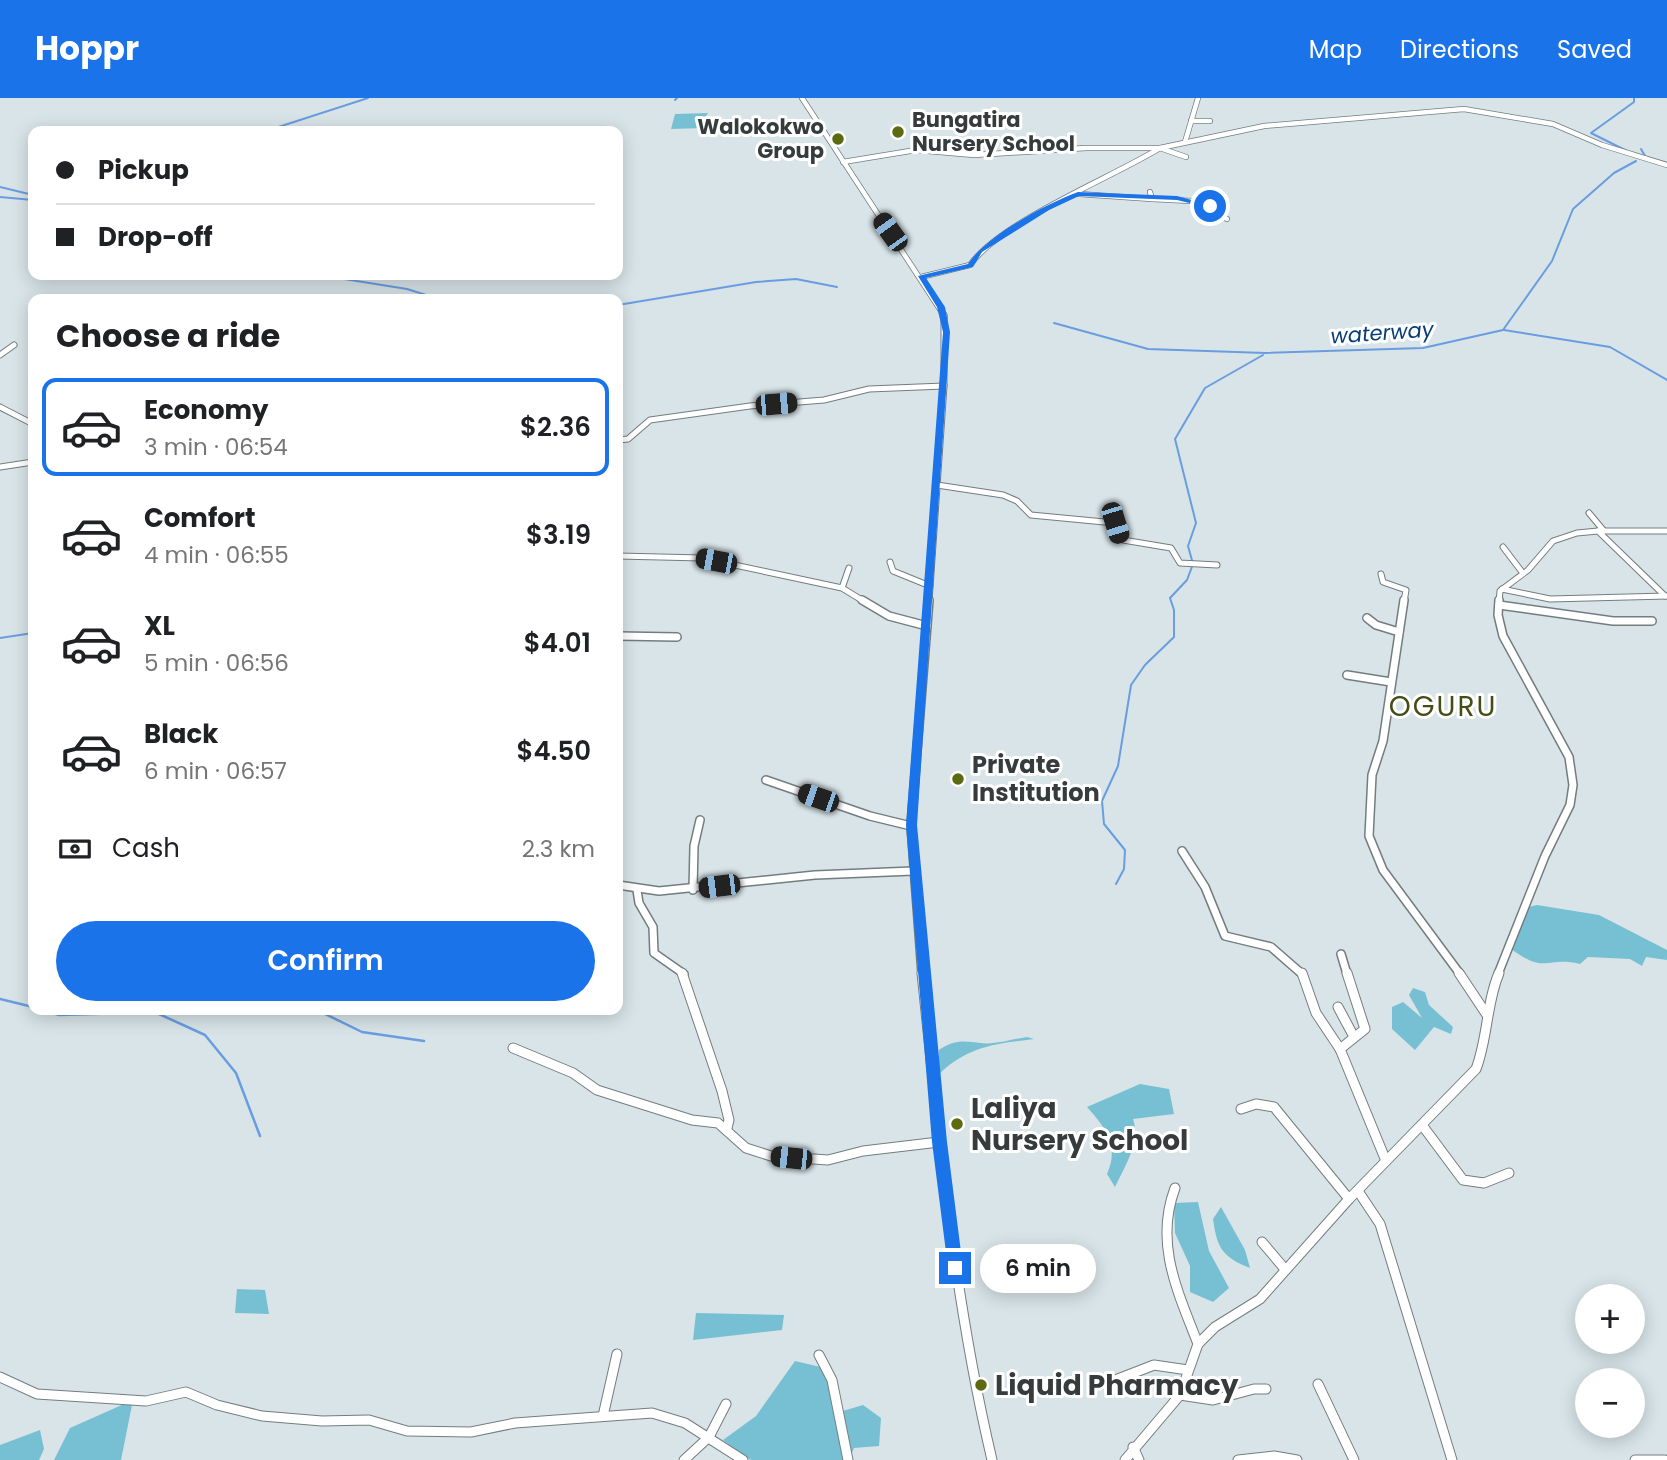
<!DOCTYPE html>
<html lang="en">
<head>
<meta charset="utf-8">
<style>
  :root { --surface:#fff; --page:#f6f6f6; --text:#202124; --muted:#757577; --line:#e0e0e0; --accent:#1a73e8 }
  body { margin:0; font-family:Poppins,sans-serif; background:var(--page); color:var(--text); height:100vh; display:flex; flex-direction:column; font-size:26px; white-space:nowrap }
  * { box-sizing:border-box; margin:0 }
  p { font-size:23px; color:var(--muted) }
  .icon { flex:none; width:38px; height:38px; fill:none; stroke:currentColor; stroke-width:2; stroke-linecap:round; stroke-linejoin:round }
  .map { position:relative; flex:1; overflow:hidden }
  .panel { position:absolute; left:28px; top:196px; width:595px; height:721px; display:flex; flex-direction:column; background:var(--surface); border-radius:14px; box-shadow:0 4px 18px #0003 }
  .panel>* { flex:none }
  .hud { position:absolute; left:28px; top:28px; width:595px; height:154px; border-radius:14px; box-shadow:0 4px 18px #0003; display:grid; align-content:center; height:154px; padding:0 28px; background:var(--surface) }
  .buttons { position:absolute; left:1575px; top:1186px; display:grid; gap:14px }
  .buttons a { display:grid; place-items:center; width:70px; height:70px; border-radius:50%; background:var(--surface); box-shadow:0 4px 18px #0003; font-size:35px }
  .end { position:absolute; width:32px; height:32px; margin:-16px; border:9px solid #1a73e8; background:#fff; box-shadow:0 0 0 4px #fff }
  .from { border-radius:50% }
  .bubble { position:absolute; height:49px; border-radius:24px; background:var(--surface); box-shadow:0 4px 18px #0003; font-size:23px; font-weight:600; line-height:49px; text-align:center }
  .car { position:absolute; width:21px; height:42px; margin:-21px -10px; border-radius:9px; box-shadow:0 0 5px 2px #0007; background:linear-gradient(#222 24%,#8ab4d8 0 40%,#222 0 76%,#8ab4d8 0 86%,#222 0) }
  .hud b { display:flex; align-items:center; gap:24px; height:66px; font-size:26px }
  .hud b+b { border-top:2px solid var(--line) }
  .hud i { width:18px; height:18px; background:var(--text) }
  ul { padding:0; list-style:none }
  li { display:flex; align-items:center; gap:21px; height:98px; margin:0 14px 10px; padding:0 14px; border:4px solid transparent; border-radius:14px }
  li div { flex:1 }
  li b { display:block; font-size:26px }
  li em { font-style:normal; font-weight:600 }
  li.selected { border-color:var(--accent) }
  li>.icon { width:63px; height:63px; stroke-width:1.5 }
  h2 { padding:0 28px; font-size:32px; line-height:84px }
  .pay { display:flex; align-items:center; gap:18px; height:77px; padding:0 28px; font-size:26px }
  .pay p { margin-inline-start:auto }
  .action { display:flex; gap:14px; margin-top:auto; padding:14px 28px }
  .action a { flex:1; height:80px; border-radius:42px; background:var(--accent); color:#fff; font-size:28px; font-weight:600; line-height:80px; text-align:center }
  header { display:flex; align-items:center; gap:42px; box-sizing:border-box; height:98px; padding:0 35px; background:var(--accent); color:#fff }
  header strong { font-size:33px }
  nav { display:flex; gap:38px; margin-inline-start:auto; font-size:24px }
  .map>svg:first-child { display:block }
  .green { fill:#77c0d3 }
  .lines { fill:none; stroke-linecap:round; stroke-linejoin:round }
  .stream-far1 { stroke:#699de0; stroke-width:2 }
  .stream { stroke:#699de0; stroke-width:2.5 }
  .minor-far3-casing { stroke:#737d80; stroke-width:6 }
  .minor-far2-casing { stroke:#737d80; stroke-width:7 }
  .minor-far1-casing { stroke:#737d80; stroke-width:10 }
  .minor-casing { stroke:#737d80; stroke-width:11 }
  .minor-far3 { stroke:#fff; stroke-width:4.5 }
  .minor-far2 { stroke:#fff; stroke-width:5 }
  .minor-far1 { stroke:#fff; stroke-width:7 }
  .minor { stroke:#fff; stroke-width:9 }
  .route { fill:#1a73e8 }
  .poi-dot { fill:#5c6a12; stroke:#fff; stroke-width:2.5 }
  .labels { text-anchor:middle; stroke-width:6; stroke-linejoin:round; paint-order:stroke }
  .far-poi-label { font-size:21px; font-weight:bold; fill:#363b3c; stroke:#fff; text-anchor:start }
  .far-water-label { font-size:21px; font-style:italic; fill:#073d79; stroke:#fff }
  .poi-label { font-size:24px; font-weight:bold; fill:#363b3c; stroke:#fff; text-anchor:start }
  .quarter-label { font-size:28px; letter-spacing:2px; fill:#444d14; stroke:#fff }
  .near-poi-label { font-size:28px; font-weight:bold; fill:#363b3c; stroke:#fff; text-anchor:start }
</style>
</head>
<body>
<header>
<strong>Hoppr</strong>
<nav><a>Map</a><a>Directions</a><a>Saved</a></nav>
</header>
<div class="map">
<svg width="1667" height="1362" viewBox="0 0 1667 1362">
  <rect width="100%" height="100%" fill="#d8e4e8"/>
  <g class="green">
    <polygon points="708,15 703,23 704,30 671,31 675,16"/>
    <path d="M1537,807L1599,817L1667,852V862L1646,859L1642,868L1630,861L1588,859L1580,866C1546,858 1547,877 1511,851L1528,809Z"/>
    <polygon points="1413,890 1425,894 1429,907 1453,929 1451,936 1434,929 1415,952 1392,931 1392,909 1403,904 1422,920 1409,897"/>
    <path d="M1027,939L1034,941C994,946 969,948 939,976V952C954,941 965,943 981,945C995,947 1013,941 1027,939Z"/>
    <path d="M1140,986L1169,991L1174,1016L1133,1021C1141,1044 1125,1068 1115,1089L1107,1076C1120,1048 1105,1029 1087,1009Z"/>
    <polygon points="1198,1104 1209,1153 1229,1190 1213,1204 1190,1194 1190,1168 1175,1135 1174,1105"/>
    <path d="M1221,1109L1245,1152L1250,1170C1222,1159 1217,1150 1213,1121Z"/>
    <polygon points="237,1191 265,1192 269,1216 235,1215"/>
    <polygon points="696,1215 784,1217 782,1232 693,1242"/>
    <polygon points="795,1263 825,1270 836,1315 863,1307 881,1320 879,1348 854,1350 849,1362 751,1362 723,1342 756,1318"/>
    <polygon points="133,1302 121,1362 54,1362 70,1330"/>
    <polygon points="40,1332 44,1351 39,1362 0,1362 0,1347"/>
  </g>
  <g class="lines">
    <g class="stream-far1">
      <polyline points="675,2 677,0"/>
      <polyline points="266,33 368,0"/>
      <polyline points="1641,51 1645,58"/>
      <polyline points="1627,53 1591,35 1634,4 1634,0"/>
      <polyline points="0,89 33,97"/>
      <polyline points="0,99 33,102"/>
      <polyline points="319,177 407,191 439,201"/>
      <polyline points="618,207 756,184 796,181 837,189"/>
      <polyline points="1054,225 1148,251 1265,255 1423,250 1503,232 1552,163 1573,111 1614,75 1636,63"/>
      <polyline points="1504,232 1610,249 1667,282"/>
      <polyline points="0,540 33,535"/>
      <polyline points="1116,786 1124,771 1125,752 1104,726 1102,703 1118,668 1131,587 1145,567 1174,539 1174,512 1170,500 1187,482 1193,466 1188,448 1196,425 1175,341 1205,290 1263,257"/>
    </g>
    <g class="stream">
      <polyline points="0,901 33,909"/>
      <polyline points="43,912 59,917 232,912"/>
      <polyline points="317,912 362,934 424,943"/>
      <polyline points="159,916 205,937 236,975 260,1038"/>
    </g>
    <defs>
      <g id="minor-far3">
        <polyline points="802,0 945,219"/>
        <polyline points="1191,23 1210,23"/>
        <polyline points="1185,44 1198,0"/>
        <polyline points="843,64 916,52 974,57 1086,50 1160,50 1264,28 1464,11 1553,26 1602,47 1667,67"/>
        <polyline points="1150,94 1152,101 1192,103 1227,121"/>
        <polyline points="1079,96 1152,101"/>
        <path d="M921,179L970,167C1000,124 1111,80 1160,50L1186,59"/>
      </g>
      <g id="minor-far2">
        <polyline points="0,257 14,247"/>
        <polyline points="0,309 33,326"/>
        <polyline points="618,342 628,341 650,322 750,308 824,302 869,291 944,288"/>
        <polyline points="0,369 33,364"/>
        <polyline points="937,387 1003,397 1017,403 1031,417 1115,425 1123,442 1171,450 1180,465 1217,467"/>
        <polyline points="1589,415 1604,433"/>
        <polyline points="1598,433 1665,498"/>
        <polyline points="1503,449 1522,474"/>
        <polyline points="618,458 702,460 842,490 865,504"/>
        <polyline points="890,464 893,473 930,488"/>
        <polyline points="1381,476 1383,484 1406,492 1404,504"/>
        <polyline points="842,490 849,470"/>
        <polyline points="1502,491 1550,501 1667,498"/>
        <polyline points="929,504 944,288 944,217"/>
        <polyline points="1499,504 1500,493 1528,472 1553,443 1577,435 1598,433 1667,433"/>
      </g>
      <g id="minor-far1">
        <polyline points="862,502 889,518 927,528"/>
        <polyline points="1404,502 1383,643 1372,677 1369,738 1383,772 1460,876"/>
        <polyline points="1499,507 1613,523 1652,523"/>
        <polyline points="1367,520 1376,527 1399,534"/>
        <polyline points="618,538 677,539"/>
        <polyline points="1347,577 1391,584"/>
        <polyline points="766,682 870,718 911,728"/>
        <polyline points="1182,753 1205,789 1225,838 1271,849 1302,876"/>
        <polyline points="618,787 659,793 815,777 913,773"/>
        <polyline points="637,792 639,805 653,829 654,855 684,876"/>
        <polyline points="693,792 694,748 700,722"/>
        <polyline points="1341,856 1347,876"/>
        <polyline points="922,876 911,728 929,502"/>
        <polyline points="1498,876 1545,758 1570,707 1573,687 1569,659 1503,538 1498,517 1499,502"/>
      </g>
      <g id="minor">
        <polyline points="682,875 722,993 729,1022 727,1030"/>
        <path d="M922,875C939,1039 954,1201 992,1362"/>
        <polyline points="1302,875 1316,915 1340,951 1386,1063"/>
        <polyline points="1459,875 1487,917"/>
        <polyline points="1338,909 1354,939"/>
        <polyline points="513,950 573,975 597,992 692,1022 718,1025 746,1050 771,1058 828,1062 863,1053 939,1044"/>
        <polyline points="1340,951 1365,931 1347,875"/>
        <polyline points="1241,1011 1256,1006 1274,1009 1349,1101"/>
        <polyline points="1422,1027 1463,1082 1484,1085 1509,1075"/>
        <path d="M1175,1090C1154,1146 1178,1194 1198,1246"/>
        <polyline points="1358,1093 1380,1126 1452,1362"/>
        <polyline points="1262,1144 1284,1170"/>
        <polyline points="819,1257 832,1282 848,1362"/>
        <polyline points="0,1279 37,1296 146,1303 186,1294 217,1307 262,1318 322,1323 369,1322 407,1333 471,1334 515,1325 652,1315 685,1325 743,1362"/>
        <polyline points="1105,1286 1154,1267 1188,1272"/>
        <polyline points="1318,1286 1354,1362"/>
        <polyline points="1180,1297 1213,1302 1254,1291 1266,1291"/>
        <polyline points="603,1318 617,1256"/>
        <polyline points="1133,1349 1139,1362"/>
        <polyline points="684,1362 709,1339 726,1306"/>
        <path d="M1125,1362L1180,1297L1198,1246L1215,1229L1260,1201L1349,1101L1476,971C1488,940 1486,906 1499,875"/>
        <polyline points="1238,1362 1274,1358 1297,1362"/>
        <polyline points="1635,1362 1665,1362"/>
      </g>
    </defs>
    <use href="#minor-far3" class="minor-far3-casing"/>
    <use href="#minor-far2" class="minor-far2-casing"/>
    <use href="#minor-far1" class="minor-far1-casing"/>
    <use href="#minor" class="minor-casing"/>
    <use href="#minor-far3" class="minor-far3"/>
    <use href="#minor-far2" class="minor-far2"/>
    <use href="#minor-far1" class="minor-far1"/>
    <use href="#minor" class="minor"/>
  </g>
  <path class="route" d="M1078,94L1177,98L1214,108L1210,110L1177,102L1079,98L1049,112L982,154L973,169L926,180L945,209L950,234L917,727L947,1044L963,1170L955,1178L948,1170L932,1044L906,727L943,234L937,209L918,178L968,166C987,137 1046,106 1078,94Z"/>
  <g class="poi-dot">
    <circle cx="898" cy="34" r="7"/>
    <circle cx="838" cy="41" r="7"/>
    <circle cx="958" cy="681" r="7"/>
    <circle cx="957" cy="1026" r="7"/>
    <circle cx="981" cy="1287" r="7"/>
  </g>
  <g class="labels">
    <g class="far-poi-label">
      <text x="912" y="29">Bungatira<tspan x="912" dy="24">Nursery School</tspan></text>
      <text x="824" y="36" text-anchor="end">Walokokwo<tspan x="824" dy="24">Group</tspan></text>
    </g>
    <g class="far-water-label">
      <text transform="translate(1382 235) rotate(-4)" y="7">waterway</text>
    </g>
    <g class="poi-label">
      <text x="972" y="675">Private<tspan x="972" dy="28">Institution</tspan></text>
    </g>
    <g class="quarter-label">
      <text x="1443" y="618">OGURU</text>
    </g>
    <g class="near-poi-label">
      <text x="971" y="1020">Laliya<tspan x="971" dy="32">Nursery School</tspan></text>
      <text x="995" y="1297">Liquid Pharmacy</text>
    </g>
  </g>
</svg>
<div class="buttons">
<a>+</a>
<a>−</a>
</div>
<i class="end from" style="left:1210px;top:108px"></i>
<i class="end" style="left:955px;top:1170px"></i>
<div class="bubble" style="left:980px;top:1146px;width:116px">6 min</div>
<i class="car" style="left:890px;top:134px;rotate:324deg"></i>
<i class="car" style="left:776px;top:306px;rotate:85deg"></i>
<i class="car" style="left:1115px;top:425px;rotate:163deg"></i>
<i class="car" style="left:716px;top:463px;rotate:281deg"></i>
<i class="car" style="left:818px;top:700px;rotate:289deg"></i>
<i class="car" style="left:719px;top:788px;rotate:263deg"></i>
<i class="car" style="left:791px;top:1060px;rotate:276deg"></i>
<div class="hud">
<b><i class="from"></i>Pickup</b>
<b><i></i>Drop-off</b>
</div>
<section class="panel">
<h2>Choose a ride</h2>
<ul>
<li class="selected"><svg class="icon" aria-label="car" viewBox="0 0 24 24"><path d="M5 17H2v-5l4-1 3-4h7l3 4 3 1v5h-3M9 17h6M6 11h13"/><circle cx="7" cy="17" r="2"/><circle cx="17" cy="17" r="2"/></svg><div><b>Economy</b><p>3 min · 06:54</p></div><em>$2.36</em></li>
<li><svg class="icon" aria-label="car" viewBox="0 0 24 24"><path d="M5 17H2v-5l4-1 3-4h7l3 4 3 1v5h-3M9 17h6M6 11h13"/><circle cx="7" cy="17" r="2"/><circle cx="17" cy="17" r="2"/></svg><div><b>Comfort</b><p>4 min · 06:55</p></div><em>$3.19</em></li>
<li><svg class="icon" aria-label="car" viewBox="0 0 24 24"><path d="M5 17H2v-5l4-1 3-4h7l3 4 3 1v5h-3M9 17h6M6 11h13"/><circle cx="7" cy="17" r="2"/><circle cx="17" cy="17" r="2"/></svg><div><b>XL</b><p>5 min · 06:56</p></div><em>$4.01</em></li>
<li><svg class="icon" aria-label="car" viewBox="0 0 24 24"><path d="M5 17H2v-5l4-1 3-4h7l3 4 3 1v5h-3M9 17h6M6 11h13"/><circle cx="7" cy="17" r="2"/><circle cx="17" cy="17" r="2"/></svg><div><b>Black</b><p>6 min · 06:57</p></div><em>$4.50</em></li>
</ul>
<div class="pay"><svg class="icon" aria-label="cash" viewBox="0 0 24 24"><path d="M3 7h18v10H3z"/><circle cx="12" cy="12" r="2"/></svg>Cash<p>2.3 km</p></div>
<div class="action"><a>Confirm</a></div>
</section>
</div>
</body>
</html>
